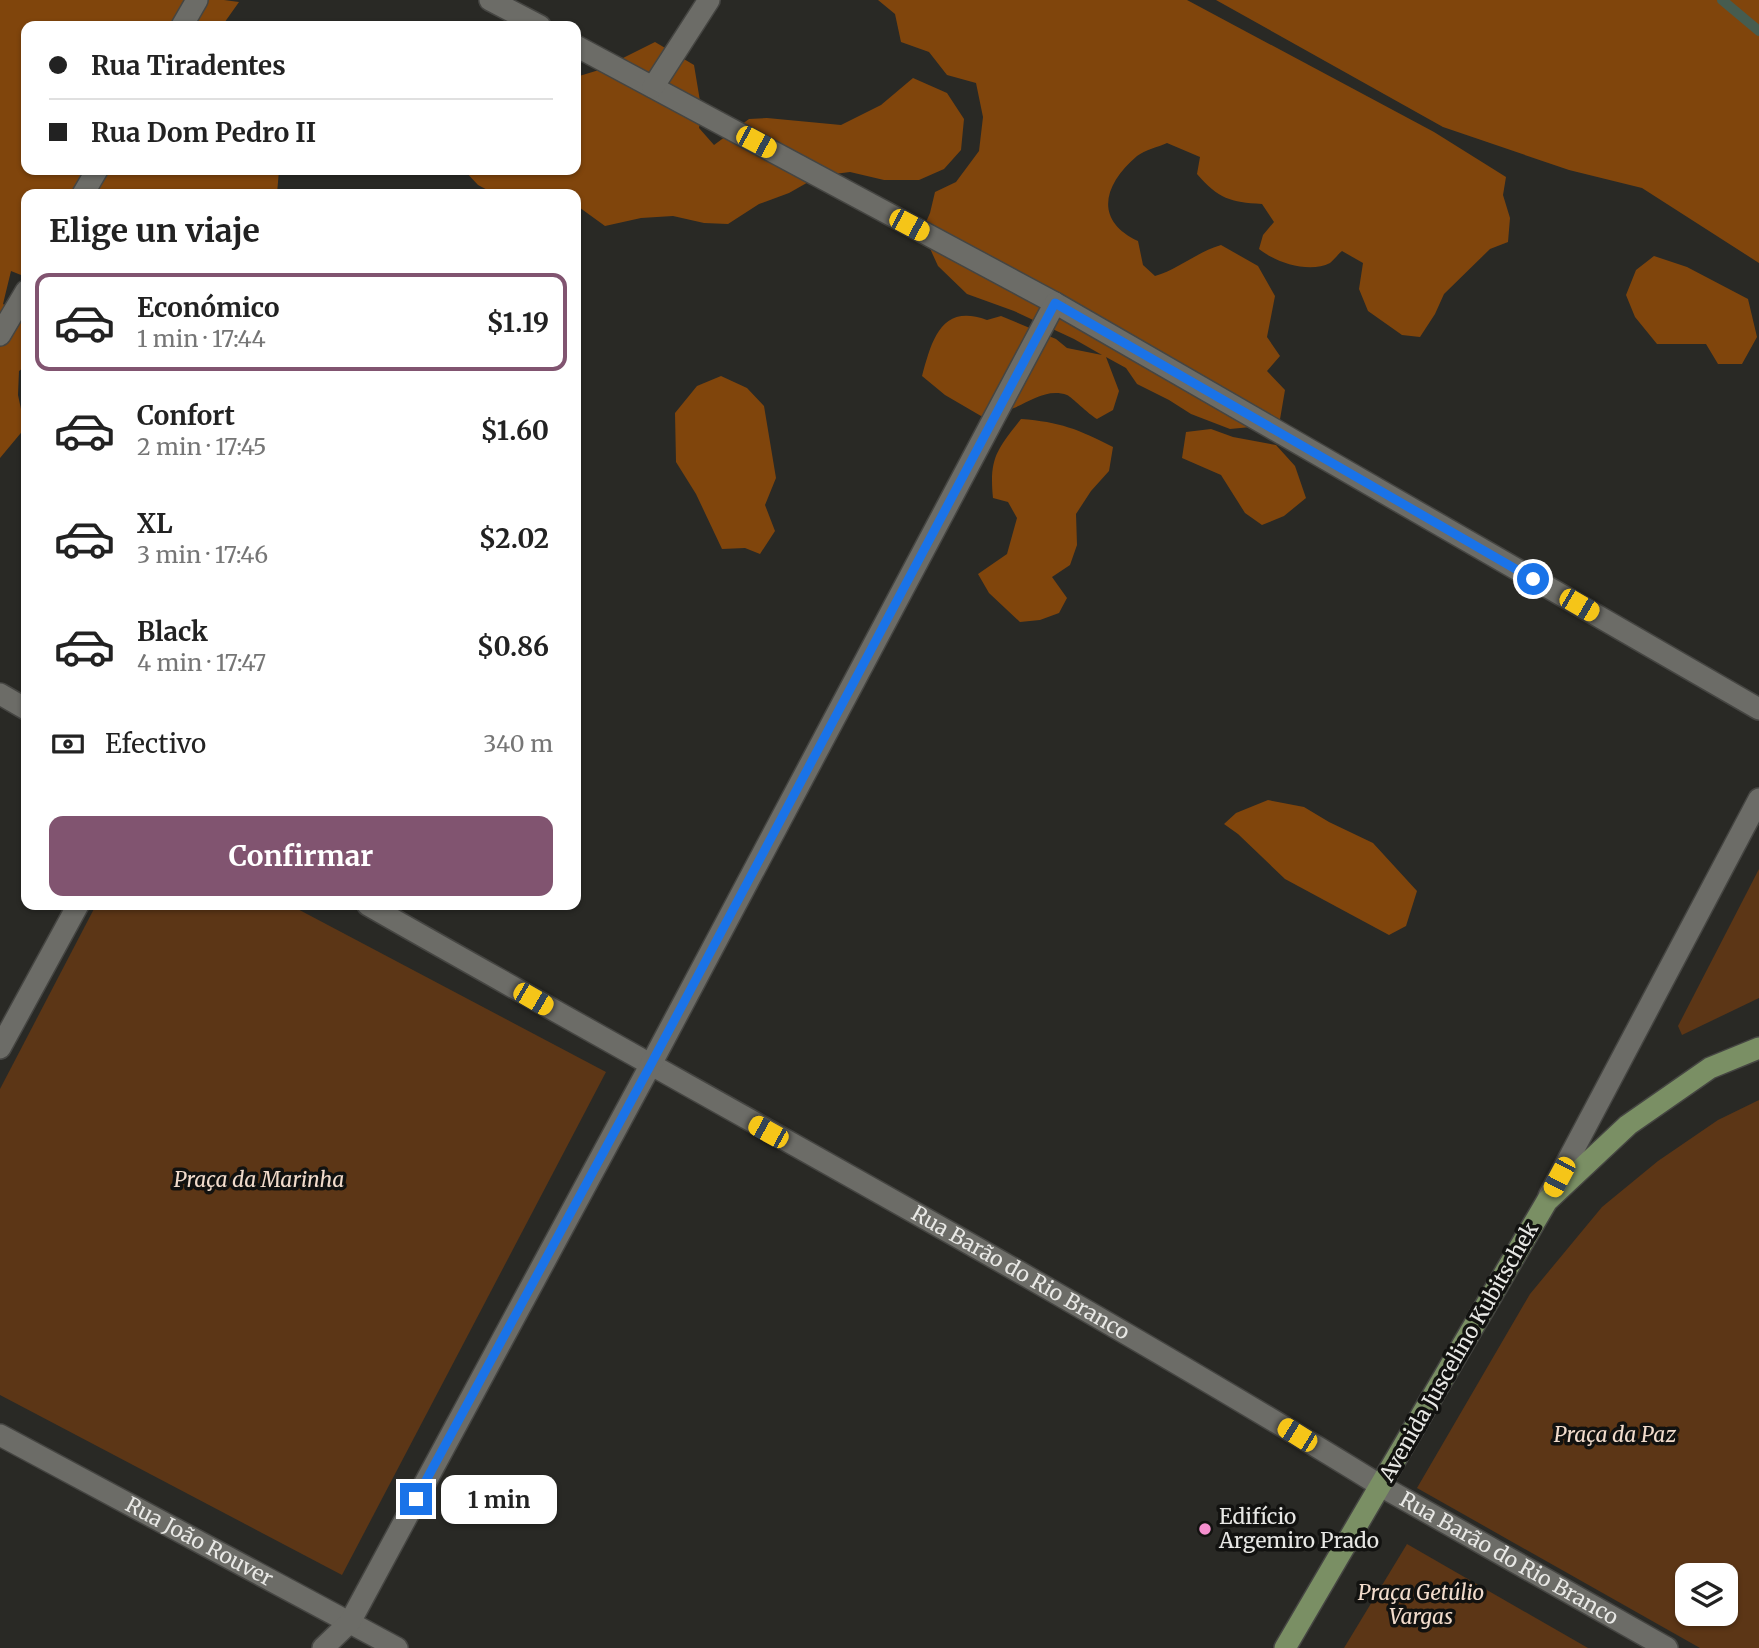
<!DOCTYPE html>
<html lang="es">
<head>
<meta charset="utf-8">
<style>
  :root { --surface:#fff; --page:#f6f6f6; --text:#222; --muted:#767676; --line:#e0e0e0; --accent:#815470 }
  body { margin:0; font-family:Merriweather,serif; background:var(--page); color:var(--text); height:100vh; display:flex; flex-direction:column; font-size:26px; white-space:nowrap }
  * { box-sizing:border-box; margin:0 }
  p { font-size:23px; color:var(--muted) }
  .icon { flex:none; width:38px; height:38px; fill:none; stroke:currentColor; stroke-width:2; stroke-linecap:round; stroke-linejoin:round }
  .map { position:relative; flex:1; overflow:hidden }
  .details { position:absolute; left:21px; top:189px; width:560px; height:721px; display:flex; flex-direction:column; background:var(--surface); border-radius:14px; box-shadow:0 2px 5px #0004 }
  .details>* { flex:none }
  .hud { position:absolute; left:21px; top:21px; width:560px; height:154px; border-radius:14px; box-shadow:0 2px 5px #0004; display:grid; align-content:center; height:154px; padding:0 28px; background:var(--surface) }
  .buttons { position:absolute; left:1675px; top:1563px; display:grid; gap:14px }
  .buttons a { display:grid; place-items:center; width:63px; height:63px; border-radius:14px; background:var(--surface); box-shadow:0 2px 5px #0004; font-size:35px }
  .end { position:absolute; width:32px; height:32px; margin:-16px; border:9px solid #1a73e8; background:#fff; box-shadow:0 0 0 4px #fff }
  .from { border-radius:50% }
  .bubble { position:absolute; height:49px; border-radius:14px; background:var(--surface); box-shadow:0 2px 5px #0004; font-size:23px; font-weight:700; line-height:49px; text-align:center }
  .car { position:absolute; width:21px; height:42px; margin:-21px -10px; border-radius:9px; box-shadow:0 0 5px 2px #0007; background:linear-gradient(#f5c518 24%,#345 0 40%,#f5c518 0 76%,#345 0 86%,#f5c518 0) }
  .hud b { display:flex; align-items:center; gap:24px; height:66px; font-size:26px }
  .hud b+b { border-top:2px solid var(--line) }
  .hud i { width:18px; height:18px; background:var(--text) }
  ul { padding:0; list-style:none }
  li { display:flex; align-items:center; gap:21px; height:98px; margin:0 14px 10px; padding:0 14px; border:4px solid transparent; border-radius:14px }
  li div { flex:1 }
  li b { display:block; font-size:26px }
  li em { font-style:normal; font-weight:700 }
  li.active { border-color:var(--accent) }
  li>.icon { width:63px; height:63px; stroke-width:1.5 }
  h2 { padding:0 28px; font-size:32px; line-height:84px }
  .pay { display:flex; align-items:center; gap:18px; height:77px; padding:0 28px; font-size:26px }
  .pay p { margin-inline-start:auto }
  .cta { display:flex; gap:14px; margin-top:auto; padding:14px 28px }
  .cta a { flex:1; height:80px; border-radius:14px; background:var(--accent); color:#fff; font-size:28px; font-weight:700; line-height:80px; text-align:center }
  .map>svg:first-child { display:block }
  .green { fill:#5c3616; fill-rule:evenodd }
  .forest { fill:#80450c }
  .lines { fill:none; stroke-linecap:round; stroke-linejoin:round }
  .stream { stroke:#465c4f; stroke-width:10 }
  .pedestrian-casing { stroke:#454542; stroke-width:24 }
  .minor-casing { stroke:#454542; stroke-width:24 }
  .primary-casing { stroke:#454542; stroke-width:24 }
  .pedestrian { stroke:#6c6c67; stroke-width:21 }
  .minor { stroke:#6c6c67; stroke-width:21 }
  .primary { stroke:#7a8f64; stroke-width:21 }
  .route { stroke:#1a73e8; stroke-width:9 }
  .poi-dot { fill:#f690cf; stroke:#121210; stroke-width:2.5 }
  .labels { text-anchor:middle; stroke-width:7; stroke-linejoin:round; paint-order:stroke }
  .park-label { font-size:21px; font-style:italic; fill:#f2dccc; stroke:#121210 }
  .street-label { font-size:21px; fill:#e8e8e5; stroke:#121210 }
  .poi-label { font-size:21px; fill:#e8e8e5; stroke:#121210; text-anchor:start }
</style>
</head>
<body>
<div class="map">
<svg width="1759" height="1648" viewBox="0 0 1759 1648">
  <rect width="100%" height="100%" fill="#292925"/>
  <g class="green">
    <polygon points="1759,869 1759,998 1682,1035 1678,1026"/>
    <polygon points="96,905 290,905 606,1072 342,1575 0,1395 0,1089"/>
    <path d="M1759,1100V1648H1700L1417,1488L1530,1294L1602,1207L1658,1161L1718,1120ZM1687,1575H1726V1614H1687Z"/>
    <polygon points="1407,1544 1588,1648 1344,1648"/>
  </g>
  <g class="forest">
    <polygon points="0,0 224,0 239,2 222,26 26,26 26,170 279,170 277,194 150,194 147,192 146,194 26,194 26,277 11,271 3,304 26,316 26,366 19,371 18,395 25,428 0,458"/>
    <path d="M878,0H1187L1434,132L1506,177L1503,195L1510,218L1508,242L1490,249L1444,294L1435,314L1420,337L1402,335L1368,311L1359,289L1363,263L1342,251C1338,254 1334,260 1330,263C1309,274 1275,262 1259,249L1263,235L1274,222L1262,204C1230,202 1219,199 1197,174L1200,157L1167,143C1158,147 1145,150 1137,156C1104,184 1093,220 1138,241L1143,265L1155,276C1179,269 1197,252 1221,245L1258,266L1275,296L1267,337L1280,356L1267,371L1285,390L1278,431L1251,427L1230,429L1191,414L1169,400L1137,384L1126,368L1106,357L1119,391L1113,410L1097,419C1088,414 1072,397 1067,395C1048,388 1030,401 1014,408C1004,412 992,413 981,416L945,395L922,376C932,340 941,303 987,320L1001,316L1056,339L1067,348L1102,355L1074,339L1014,311L967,294L938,266L922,231L930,213L935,192L956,182L979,151L983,117L976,83L947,75L929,52L901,42L895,14Z"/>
    <polygon points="1216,0 1759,0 1759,263 1642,188 1569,170 1443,127"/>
    <polygon points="655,42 694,65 702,113 699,128 714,145 749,119 767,118 841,125 881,105 913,78 947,93 964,119 961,150 944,169 919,180 884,180 850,172 819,176 789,193 759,204 728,224 704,223 673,216 641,218 605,226 576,205 576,194 495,194 478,185 464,170 576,170 576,77 599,70"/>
    <polygon points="1654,256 1687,267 1748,299 1757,337 1742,364 1718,364 1706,344 1657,344 1635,317 1626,295 1636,270"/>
    <polygon points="721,376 747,388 764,406 776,478 765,505 775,531 760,554 745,548 722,549 696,494 676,462 675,413 697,386"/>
    <path d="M1021,419C1060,422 1078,429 1113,447L1109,471L1091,491L1076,514L1077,545L1070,565L1052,577L1067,598L1059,613L1040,620L1020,622L989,593L978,574L1007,554L1017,518L1008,502L993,498C989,458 997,450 1021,419Z"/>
    <polygon points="1211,429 1233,437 1276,445 1295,466 1306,498 1284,516 1262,525 1245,513 1221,475 1182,458 1186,432"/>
    <polygon points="1268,800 1304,807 1329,822 1373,843 1417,891 1406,926 1389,935 1285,879 1238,834 1224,824 1236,813"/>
  </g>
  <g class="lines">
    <polyline class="stream" points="1722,0 1759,31"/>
    <defs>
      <g id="pedestrian">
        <path id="s1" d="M1381,1486L1667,1648"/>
      </g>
      <g id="minor">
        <polyline points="490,0 540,26"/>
        <polyline points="182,26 197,0"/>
        <polyline points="576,46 1055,303 1759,709"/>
        <polyline points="653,87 709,0"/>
        <polyline points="83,194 97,170"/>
        <polyline points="0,335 26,291"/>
        <polyline points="0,694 26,709"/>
        <path id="s2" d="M368,905C706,1098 1050,1282 1381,1486"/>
        <polyline points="0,1048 78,905"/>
        <polyline points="1549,1196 1759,799"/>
        <path id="s3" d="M0,1435L397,1648"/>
        <polyline points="323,1648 350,1622 650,1066 1055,303"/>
      </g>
      <polyline id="primary" points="1285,1648 1547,1201 1628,1125 1710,1068 1759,1048"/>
    </defs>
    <use href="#pedestrian" class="pedestrian-casing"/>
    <use href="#minor" class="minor-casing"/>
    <use href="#primary" class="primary-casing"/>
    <use href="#pedestrian" class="pedestrian"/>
    <use href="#minor" class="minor"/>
    <use href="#primary" class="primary"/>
  </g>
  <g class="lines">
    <polyline class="route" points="416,1499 650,1066 1055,303 1533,579"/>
  </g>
  <circle class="poi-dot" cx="1205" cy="1529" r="7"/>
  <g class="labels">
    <g class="park-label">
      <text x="259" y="1187">Praça da Marinha</text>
      <text x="1615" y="1442">Praça da Paz</text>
      <text x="1421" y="1600">Praça Getúlio<tspan x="1421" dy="24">Vargas</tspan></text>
    </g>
    <g class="street-label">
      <text dy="7" stroke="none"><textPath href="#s2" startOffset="749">Rua Barão do Rio Branco</textPath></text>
      <text transform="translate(1459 1352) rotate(-60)" y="7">Avenida Juscelino Kubitschek</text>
      <text dy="7" stroke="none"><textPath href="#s3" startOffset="226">Rua João Rouver</textPath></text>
      <text dy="7" stroke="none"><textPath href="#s1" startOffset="147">Rua Barão do Rio Branco</textPath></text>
    </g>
    <g class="poi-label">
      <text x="1219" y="1524">Edifício<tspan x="1219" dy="24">Argemiro Prado</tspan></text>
    </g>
  </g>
</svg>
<div class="buttons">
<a><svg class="icon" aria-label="layers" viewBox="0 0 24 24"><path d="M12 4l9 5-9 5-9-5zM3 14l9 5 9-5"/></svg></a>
</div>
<i class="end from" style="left:1533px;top:579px"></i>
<i class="end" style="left:416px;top:1499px"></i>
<div class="bubble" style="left:441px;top:1475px;width:116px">1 min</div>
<i class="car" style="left:756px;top:142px;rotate:118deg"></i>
<i class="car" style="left:909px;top:225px;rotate:118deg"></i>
<i class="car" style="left:1579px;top:605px;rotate:120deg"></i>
<i class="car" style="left:533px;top:999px;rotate:120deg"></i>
<i class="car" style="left:768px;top:1132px;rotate:299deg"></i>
<i class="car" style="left:1559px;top:1177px;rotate:208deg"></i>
<i class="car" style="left:1297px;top:1435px;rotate:302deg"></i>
<div class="hud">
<b><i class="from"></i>Rua Tiradentes</b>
<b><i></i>Rua Dom Pedro II</b>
</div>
<section class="details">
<h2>Elige un viaje</h2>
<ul>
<li class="active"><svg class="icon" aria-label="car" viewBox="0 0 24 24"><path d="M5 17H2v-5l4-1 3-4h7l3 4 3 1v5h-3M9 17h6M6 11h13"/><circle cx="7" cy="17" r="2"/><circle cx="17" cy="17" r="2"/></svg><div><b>Económico</b><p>1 min · 17:44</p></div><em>$1.19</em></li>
<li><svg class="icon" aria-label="car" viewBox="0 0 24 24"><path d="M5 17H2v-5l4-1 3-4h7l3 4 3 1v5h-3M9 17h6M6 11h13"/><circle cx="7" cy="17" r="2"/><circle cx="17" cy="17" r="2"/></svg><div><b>Confort</b><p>2 min · 17:45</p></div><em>$1.60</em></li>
<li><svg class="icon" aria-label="car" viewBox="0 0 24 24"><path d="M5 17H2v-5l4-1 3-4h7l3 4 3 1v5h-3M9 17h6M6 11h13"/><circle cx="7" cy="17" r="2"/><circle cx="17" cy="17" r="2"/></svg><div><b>XL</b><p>3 min · 17:46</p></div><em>$2.02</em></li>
<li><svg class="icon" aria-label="car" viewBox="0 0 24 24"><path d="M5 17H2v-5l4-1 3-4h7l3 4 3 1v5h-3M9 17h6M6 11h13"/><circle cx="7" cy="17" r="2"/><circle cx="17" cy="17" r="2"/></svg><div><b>Black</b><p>4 min · 17:47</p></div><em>$0.86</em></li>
</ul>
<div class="pay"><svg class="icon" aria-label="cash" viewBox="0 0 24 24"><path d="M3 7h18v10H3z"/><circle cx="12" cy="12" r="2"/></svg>Efectivo<p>340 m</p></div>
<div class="cta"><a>Confirmar</a></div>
</section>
</div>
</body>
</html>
